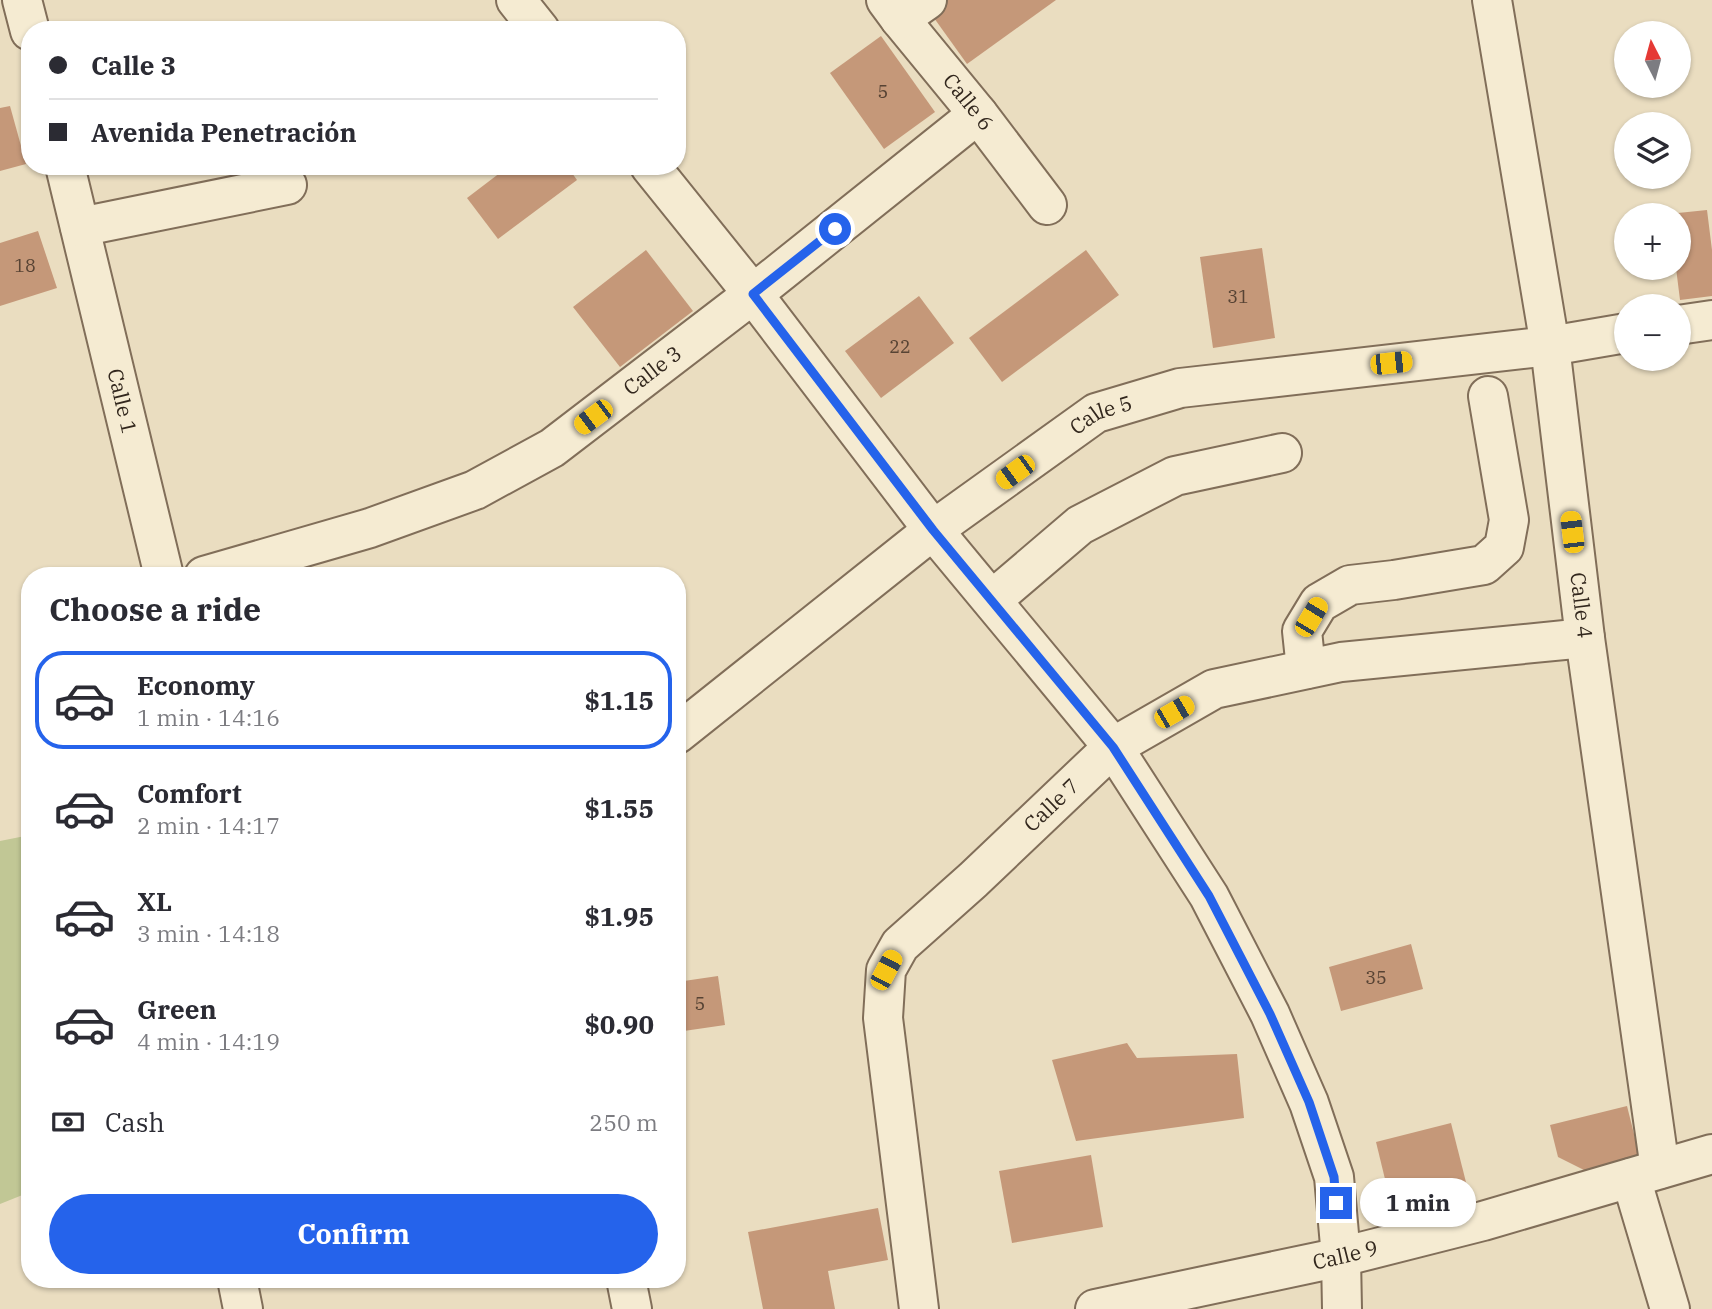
<!DOCTYPE html>
<html lang="en">
<head>
<meta charset="utf-8">
<style>
  :root { --surface:#fff; --page:#f2f2f3; --text:#2b2b33; --muted:#7c7c81; --line:#e1e1e2; --accent:#2563eb }
  body { margin:0; font-family:"IBM Plex Serif",serif; background:var(--page); color:var(--text); height:100vh; display:flex; flex-direction:column; font-size:26px; white-space:nowrap }
  * { box-sizing:border-box; margin:0 }
  p { font-size:23px; color:var(--muted) }
  .icon { flex:none; width:38px; height:38px; fill:none; stroke:currentColor; stroke-width:2; stroke-linecap:round; stroke-linejoin:round }
  .map { position:relative; flex:1; overflow:hidden }
  .details { position:absolute; left:21px; top:567px; width:665px; height:721px; display:flex; flex-direction:column; background:var(--surface); border-radius:28px; box-shadow:0 2px 5px #0004 }
  .details>* { flex:none }
  .banner { position:absolute; left:21px; top:21px; width:665px; height:154px; border-radius:28px; box-shadow:0 2px 5px #0004; display:grid; align-content:center; height:154px; padding:0 28px; background:var(--surface) }
  .needle { width:46px; rotate:354deg }
  .tools { position:absolute; left:1614px; top:21px; display:grid; gap:14px }
  .tools a { display:grid; place-items:center; width:77px; height:77px; border-radius:50%; background:var(--surface); box-shadow:0 2px 5px #0004; font-size:35px }
  .end { position:absolute; width:32px; height:32px; margin:-16px; border:9px solid #2563eb; background:#fff; box-shadow:0 0 0 4px #fff }
  .from { border-radius:50% }
  .bubble { position:absolute; height:49px; border-radius:24px; background:var(--surface); box-shadow:0 2px 5px #0004; font-size:23px; font-weight:700; line-height:49px; text-align:center }
  .car { position:absolute; width:21px; height:42px; margin:-21px -10px; border-radius:9px; box-shadow:0 0 5px 2px #0007; background:linear-gradient(#f5c518 24%,#345 0 40%,#f5c518 0 76%,#345 0 86%,#f5c518 0) }
  .banner b { display:flex; align-items:center; gap:24px; height:66px; font-size:26px }
  .banner b+b { border-top:2px solid var(--line) }
  .banner i { width:18px; height:18px; background:var(--text) }
  ul { padding:0; list-style:none }
  li { display:flex; align-items:center; gap:21px; height:98px; margin:0 14px 10px; padding:0 14px; border:4px solid transparent; border-radius:28px }
  li div { flex:1 }
  li b { display:block; font-size:26px }
  li em { font-style:normal; font-weight:700 }
  li.selected { border-color:var(--accent) }
  li>.icon { width:63px; height:63px; stroke-width:1.5 }
  h2 { padding:0 28px; font-size:32px; line-height:84px }
  .pay { display:flex; align-items:center; gap:18px; height:77px; padding:0 28px; font-size:26px }
  .pay p { margin-inline-start:auto }
  .primary-button { display:flex; gap:14px; margin-top:auto; padding:14px 28px }
  .primary-button a { flex:1; height:80px; border-radius:42px; background:var(--accent); color:#fff; font-size:28px; font-weight:700; line-height:80px; text-align:center }
  .map>svg:first-child { display:block }
  .green { fill:#c1c795 }
  .building { fill:#c59879 }
  .lines { fill:none; stroke-linecap:round; stroke-linejoin:round }
  .minor-casing { stroke:#816e59; stroke-width:42 }
  .minor { stroke:#f5ebd2; stroke-width:38 }
  .route { stroke:#2563eb; stroke-width:9 }
  .labels { text-anchor:middle; stroke-width:5; stroke-linejoin:round; paint-order:stroke }
  .number-label { font-size:18px; fill:#574334 }
  .street-label { font-size:21px; fill:#32271d; stroke:#f2e7cf }
</style>
</head>
<body>
<div class="map">
<svg width="1712" height="1309" viewBox="0 0 1712 1309">
  <rect width="100%" height="100%" fill="#eaddc0"/>
  <polygon class="green" points="30,835 30,1192 0,1204 0,841"/>
  <g class="building">
    <polygon points="944,0 1056,0 967,64 929,11"/>
    <polygon points="881,36 935,112 884,149 830,73"/>
    <polygon points="10,106 26,164 0,171 0,108"/>
    <polygon points="509,166 567,166 577,180 498,239 467,198"/>
    <polygon points="1707,210 1712,250 1712,296 1680,300 1676,268 1678,268 1678,213"/>
    <polygon points="38,231 57,288 0,306 0,243"/>
    <polygon points="1262,248 1275,338 1213,348 1200,257"/>
    <polygon points="646,250 693,311 620,367 573,307"/>
    <polygon points="1086,250 1119,295 1002,382 969,338"/>
    <polygon points="919,296 954,343 881,398 845,351"/>
    <polygon points="1411,944 1423,989 1341,1011 1329,967"/>
    <polygon points="718,976 725,1025 677,1032 677,982"/>
    <polygon points="1127,1043 1137,1058 1237,1054 1244,1118 1076,1141 1052,1060"/>
    <polygon points="1627,1106 1641,1162 1592,1174 1558,1157 1550,1125"/>
    <polygon points="1451,1123 1469,1194 1393,1212 1376,1142"/>
    <polygon points="1091,1155 1103,1227 1012,1243 999,1171"/>
    <polygon points="878,1208 888,1260 828,1271 835,1309 763,1309 748,1232"/>
  </g>
  <g class="lines">
    <defs>
      <g id="minor">
        <polyline points="22,0 30,31"/>
        <polyline points="516,0 540,30"/>
        <path id="s1" d="M886,0L900,19L978,114L1047,205"/>
        <path id="s2" d="M1492,0L1550,346L1585,638L1660,1169"/>
        <polyline points="900,19 927,0"/>
        <path id="s3" d="M65,166L164,576"/>
        <polyline points="650,166 753,294 933,530 1113,747 1209,896 1270,1014 1309,1103 1334,1177 1341,1257 1342,1309"/>
        <polyline points="80,227 287,185"/>
        <polyline points="1678,325 1712,320"/>
        <path id="s4" d="M204,576L370,528L475,490L552,448L753,294L978,114"/>
        <polyline points="992,600 1080,525 1175,476 1282,453"/>
        <polyline points="1306,669 1302,631 1319,603 1350,585 1394,580 1484,565 1504,547 1509,520 1488,396"/>
        <path id="s5" d="M677,734L933,530L1096,413L1180,388L1550,346L1626,333"/>
        <polyline points="1631,1178 1670,1309"/>
        <polyline points="237,1279 243,1309"/>
        <polyline points="626,1279 632,1309"/>
        <path id="s6" d="M919,1309L883,1018L886,970L900,945L973,880L1113,747L1214,689L1341,662L1585,638"/>
        <path id="s7" d="M1095,1309L1341,1257L1483,1221L1712,1154"/>
      </g>
    </defs>
    <use href="#minor" class="minor-casing"/>
    <use href="#minor" class="minor"/>
  </g>
  <g class="lines">
    <polyline class="route" points="835,229 753,294 933,530 1113,747 1182,854 1209,896 1270,1014 1309,1102 1334,1177 1336,1203"/>
  </g>
  <g class="labels">
    <g class="number-label">
      <text x="883" y="98">5</text>
      <text x="25" y="272">18</text>
      <text x="1238" y="303">31</text>
      <text x="900" y="353">22</text>
      <text x="1376" y="984">35</text>
      <text x="700" y="1010">5</text>
    </g>
    <g class="street-label">
      <text dy="7" stroke="none"><textPath href="#s1" startOffset="131">Calle 6</textPath></text>
      <text dy="7" stroke="none"><textPath href="#s4" startOffset="499">Calle 3</textPath></text>
      <text dy="7" stroke="none"><textPath href="#s3" startOffset="242">Calle 1</textPath></text>
      <text dy="7" stroke="none"><textPath href="#s5" startOffset="532">Calle 5</textPath></text>
      <text dy="7" stroke="none"><textPath href="#s2" startOffset="612">Calle 4</textPath></text>
      <text dy="7" stroke="none"><textPath href="#s6" startOffset="576">Calle 7</textPath></text>
      <text dy="7" stroke="none"><textPath href="#s7" startOffset="256">Calle 9</textPath></text>
    </g>
  </g>
</svg>
<div class="tools">
<a><svg class="needle" viewBox="-14 -14 28 28"><path d="M0-13l5 13h-10z" fill="#e53935"/><path d="M0 13l5-13h-10z" fill="#7c7c81"/></svg></a>
<a><svg class="icon" aria-label="layers" viewBox="0 0 24 24"><path d="M12 4l9 5-9 5-9-5zM3 14l9 5 9-5"/></svg></a>
<a>+</a>
<a>−</a>
</div>
<i class="end from" style="left:835px;top:229px"></i>
<i class="end" style="left:1336px;top:1203px"></i>
<div class="bubble" style="left:1360px;top:1178px;width:116px">1 min</div>
<i class="car" style="left:1391px;top:363px;rotate:84deg"></i>
<i class="car" style="left:593px;top:417px;rotate:233deg"></i>
<i class="car" style="left:1015px;top:472px;rotate:234deg"></i>
<i class="car" style="left:1572px;top:532px;rotate:353deg"></i>
<i class="car" style="left:1311px;top:617px;rotate:31deg"></i>
<i class="car" style="left:1174px;top:712px;rotate:60deg"></i>
<i class="car" style="left:886px;top:970px;rotate:28deg"></i>
<div class="banner">
<b><i class="from"></i>Calle 3</b>
<b><i></i>Avenida Penetración</b>
</div>
<section class="details">
<h2>Choose a ride</h2>
<ul>
<li class="selected"><svg class="icon" aria-label="car" viewBox="0 0 24 24"><path d="M5 17H2v-5l4-1 3-4h7l3 4 3 1v5h-3M9 17h6M6 11h13"/><circle cx="7" cy="17" r="2"/><circle cx="17" cy="17" r="2"/></svg><div><b>Economy</b><p>1 min · 14:16</p></div><em>$1.15</em></li>
<li><svg class="icon" aria-label="car" viewBox="0 0 24 24"><path d="M5 17H2v-5l4-1 3-4h7l3 4 3 1v5h-3M9 17h6M6 11h13"/><circle cx="7" cy="17" r="2"/><circle cx="17" cy="17" r="2"/></svg><div><b>Comfort</b><p>2 min · 14:17</p></div><em>$1.55</em></li>
<li><svg class="icon" aria-label="car" viewBox="0 0 24 24"><path d="M5 17H2v-5l4-1 3-4h7l3 4 3 1v5h-3M9 17h6M6 11h13"/><circle cx="7" cy="17" r="2"/><circle cx="17" cy="17" r="2"/></svg><div><b>XL</b><p>3 min · 14:18</p></div><em>$1.95</em></li>
<li><svg class="icon" aria-label="car" viewBox="0 0 24 24"><path d="M5 17H2v-5l4-1 3-4h7l3 4 3 1v5h-3M9 17h6M6 11h13"/><circle cx="7" cy="17" r="2"/><circle cx="17" cy="17" r="2"/></svg><div><b>Green</b><p>4 min · 14:19</p></div><em>$0.90</em></li>
</ul>
<div class="pay"><svg class="icon" aria-label="cash" viewBox="0 0 24 24"><path d="M3 7h18v10H3z"/><circle cx="12" cy="12" r="2"/></svg>Cash<p>250 m</p></div>
<div class="primary-button"><a>Confirm</a></div>
</section>
</div>
</body>
</html>
